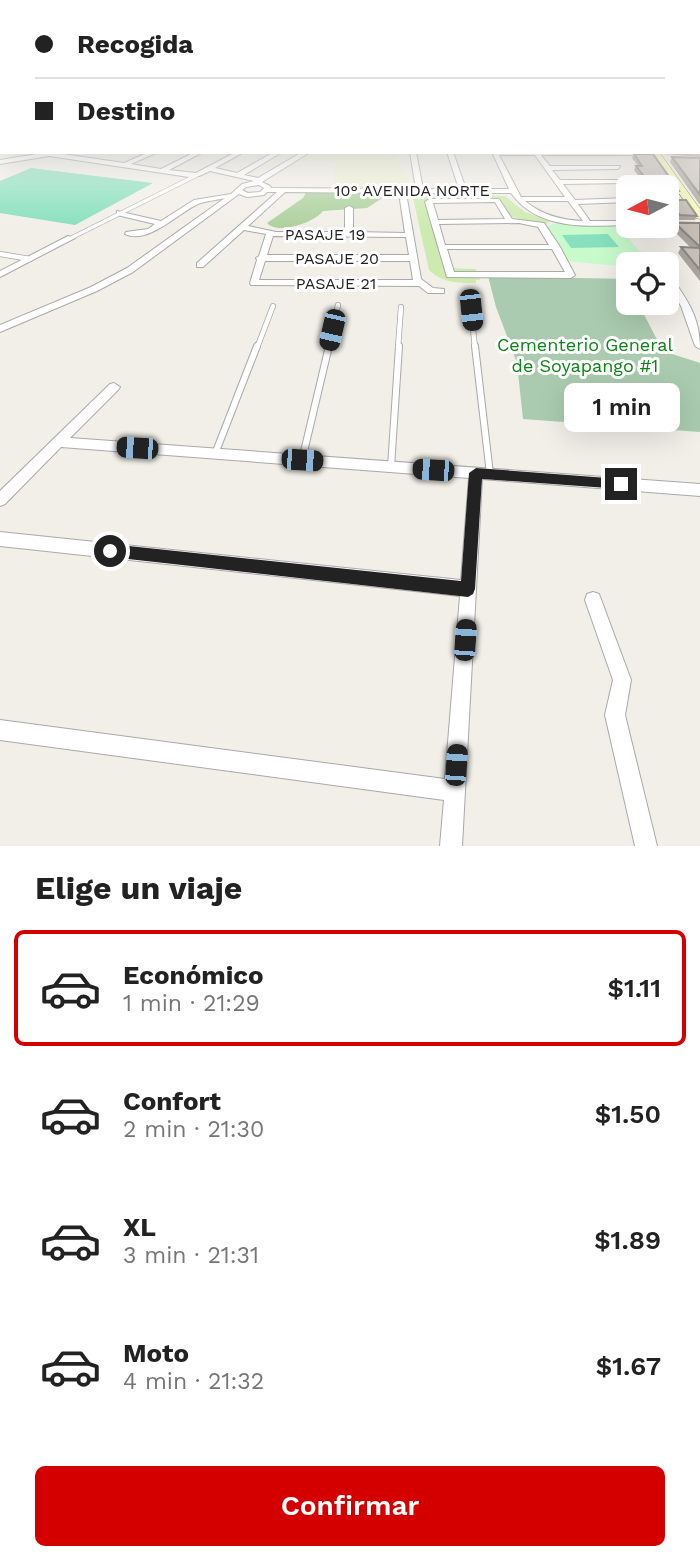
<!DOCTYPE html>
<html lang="es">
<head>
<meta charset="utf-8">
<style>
  :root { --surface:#fff; --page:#f6f6f6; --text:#222; --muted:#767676; --line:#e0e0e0; --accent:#d40000 }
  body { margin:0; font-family:"Work Sans",sans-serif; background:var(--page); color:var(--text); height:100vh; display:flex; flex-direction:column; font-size:26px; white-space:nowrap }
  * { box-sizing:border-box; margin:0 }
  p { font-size:23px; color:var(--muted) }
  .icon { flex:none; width:38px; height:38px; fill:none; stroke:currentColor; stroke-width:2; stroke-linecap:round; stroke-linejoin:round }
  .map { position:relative; height:846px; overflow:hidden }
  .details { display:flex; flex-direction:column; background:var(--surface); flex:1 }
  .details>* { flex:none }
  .hud { position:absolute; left:0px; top:0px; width:700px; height:154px; box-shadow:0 7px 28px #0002; display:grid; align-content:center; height:154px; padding:0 35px; background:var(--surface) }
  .needle { width:46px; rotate:263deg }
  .controls { position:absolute; left:616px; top:175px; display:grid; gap:14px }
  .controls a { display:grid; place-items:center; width:63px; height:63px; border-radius:10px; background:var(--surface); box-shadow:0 7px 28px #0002; font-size:35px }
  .end { position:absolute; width:32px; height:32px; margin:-16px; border:9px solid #222; background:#fff; box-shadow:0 0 0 4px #fff }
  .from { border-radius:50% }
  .bubble { position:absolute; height:49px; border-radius:10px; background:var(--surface); box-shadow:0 7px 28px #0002; font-size:23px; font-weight:600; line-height:49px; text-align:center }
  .car { position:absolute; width:21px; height:42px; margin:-21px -10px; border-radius:9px; box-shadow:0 0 5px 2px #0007; background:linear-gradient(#222 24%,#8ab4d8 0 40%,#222 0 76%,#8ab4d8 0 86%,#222 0) }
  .hud b { display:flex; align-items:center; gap:24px; height:66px; font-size:26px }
  .hud b+b { border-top:2px solid var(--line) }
  .hud i { width:18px; height:18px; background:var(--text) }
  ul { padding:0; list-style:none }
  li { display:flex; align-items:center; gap:21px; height:116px; margin:0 14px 10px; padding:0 21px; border:4px solid transparent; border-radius:10px }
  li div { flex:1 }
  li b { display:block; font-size:26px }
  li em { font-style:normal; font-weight:600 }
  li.active { border-color:var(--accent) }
  li>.icon { width:63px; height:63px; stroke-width:1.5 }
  h2 { padding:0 35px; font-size:32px; line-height:84px }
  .button { display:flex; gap:14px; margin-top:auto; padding:14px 35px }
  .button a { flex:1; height:80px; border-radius:10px; background:var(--accent); color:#fff; font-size:28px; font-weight:600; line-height:80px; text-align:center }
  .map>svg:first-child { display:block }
  .farmland { fill:#eef0d5 }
  .grass { fill:#cdebb0 }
  .forest { fill:#add19e }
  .cemetery { fill:#aacbaf }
  .park { fill:#c8facc }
  .pitch { fill:#88e0be }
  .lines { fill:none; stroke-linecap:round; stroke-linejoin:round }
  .lane-far2-casing { stroke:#a9a9a9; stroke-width:4.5 }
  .lane-far1-casing { stroke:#a9a9a9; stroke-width:6 }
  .lane-casing { stroke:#a9a9a9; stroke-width:8 }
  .street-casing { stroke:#a9a9a9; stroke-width:2 }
  .secondary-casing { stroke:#707d05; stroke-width:1 }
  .lane-far2 { stroke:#fff; stroke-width:3.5 }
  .lane-far1 { stroke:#fff; stroke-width:4.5 }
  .lane { stroke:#fff; stroke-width:6 }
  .street { fill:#fff; fill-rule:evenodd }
  .secondary { fill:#f7fabf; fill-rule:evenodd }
  .wall { fill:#aba49e }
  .building { fill:#c7bfb8; stroke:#8b8681; stroke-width:2 }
  .route { fill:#222 }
  .labels { text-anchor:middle; stroke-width:6; stroke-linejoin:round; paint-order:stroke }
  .far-street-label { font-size:16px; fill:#222; stroke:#fff }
  .park-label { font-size:18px; fill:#0c8416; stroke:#fff }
</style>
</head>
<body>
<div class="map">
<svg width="700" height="846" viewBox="0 0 700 846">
  <rect width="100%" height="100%" fill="#f2efe9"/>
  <polygon class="farmland" points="317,152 394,152 401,169 410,179 408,184 402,190 333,190 335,161 295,161 316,155"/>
  <path class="grass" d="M426,193L505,196L525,212L551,221L544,225L505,215L499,204L491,201L432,202L450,268L476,269L480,280H476V283C458,283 442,283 429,270L413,198L416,194Z"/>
  <path class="forest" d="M307,191L392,192L367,208L323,211C314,223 277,235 267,223L303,198Z"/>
  <polygon class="cemetery" points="488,276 628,279 628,303 638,303 663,351 700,363 700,432 523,419 517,363 496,307"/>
  <polygon class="park" points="560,222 617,225 639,251 649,252 659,264 628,264 628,267 567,261 546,227"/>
  <g class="pitch">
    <polygon points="31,168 153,183 75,225 0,213 0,181"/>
    <polygon points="608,234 619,247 571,248 562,235"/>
  </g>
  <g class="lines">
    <defs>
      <polyline id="lane-far2" points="71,238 197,175"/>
      <g id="lane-far1">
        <polyline points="0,254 30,259"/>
        <polyline points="471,310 475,348"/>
        <polyline points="257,348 273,306"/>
        <polyline points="328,348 338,305"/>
        <polyline points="398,348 401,307"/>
      </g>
      <g id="lane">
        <polyline points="475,346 490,474"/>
        <polyline points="215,454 257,346"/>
        <polyline points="302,460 329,346"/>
        <polyline points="391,467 399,346"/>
      </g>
      <g id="street">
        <rect x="0" y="110" width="2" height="4"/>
        <polygon points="2,123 2,127 0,128 0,124"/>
        <polygon points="2,138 2,142 0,143 0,139"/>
        <path d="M49,152L124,163L149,152H158L131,164L161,169L195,152H203L169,170L196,173L236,152H244L215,168L237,173L274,152H282L244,175L258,178L302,152H310L262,182L270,186L271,188L416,189L410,152H416L423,189H459L447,152H453L466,189H509L492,152L658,153L655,155H541L550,166H620L618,169L552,170L560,180H627L628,181L625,183L563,184L575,200L628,198V202L578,204L590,221H628V225C587,226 538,231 511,193H406L421,279L433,288L444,289V293H428L419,286L251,285L250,283L257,260L256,258L259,256L266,234L244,230L203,267H197V263L277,192H267L264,195L247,197L239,194L133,272L97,291L0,332V325L91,287L127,268L225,198C217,200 206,201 198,204C178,213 148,245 125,234L126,232L148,229L155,224L117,215V211L161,221L194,200L231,194L242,184L254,181L210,171L199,176L189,177L49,156L0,164V160ZM499,155H535L565,197H521ZM259,185L264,188L260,192L248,193L242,190L246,187ZM285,192L399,193L405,233L353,232V208L349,206L345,208V232H276L248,226ZM525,201H568L583,221C561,220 542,215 525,201ZM273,236L406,237L409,255H267ZM265,261H410L413,280H259Z"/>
        <path d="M429,199H499L512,219L544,223L560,247L575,275L571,278L447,277L425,202ZM495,202L505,219L438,220L433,203ZM519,223L538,227L549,245H445L439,224ZM447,249H552L565,272H454Z"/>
        <polygon points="667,222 700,223 700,227 665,226 667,226"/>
        <polygon points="68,236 75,238 0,277 0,271"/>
        <path d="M667,274L670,275C688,301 700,317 700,349L695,346L681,306L667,283Z"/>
        <polygon points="114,383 120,387 118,390 70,438 700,484 700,496 482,479 462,846 440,846 444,800 0,740 0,720 445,779 460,596 0,546 0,532 461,580 469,478 61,447 5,504 0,506 0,491 110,384"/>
        <polygon points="593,592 599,594 631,680 625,715 657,846 635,846 605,715 613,680 585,600 587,594"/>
      </g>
      <polygon id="secondary" points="651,152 659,152 700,209 700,219 696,218"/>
    </defs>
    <use href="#lane-far2" class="lane-far2-casing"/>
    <use href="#lane-far1" class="lane-far1-casing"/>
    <use href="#lane" class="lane-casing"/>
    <use href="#street" class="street-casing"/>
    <use href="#secondary" class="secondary-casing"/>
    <use href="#lane-far2" class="lane-far2"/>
    <use href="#lane-far1" class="lane-far1"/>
    <use href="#lane" class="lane"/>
    <use href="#street" class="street"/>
    <use href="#secondary" class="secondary"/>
  </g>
  <g class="wall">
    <polygon points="698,110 700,110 700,157 664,154 662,152 698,152"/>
    <polygon points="634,154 679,191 677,195 667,196 667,200 697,216 695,220 678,220 667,209 667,187 647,187 634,170 636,166 638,166 632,158"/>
    <polygon points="672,157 700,158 700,205 670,162"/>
    <polygon points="675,223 700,223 700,281 678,253 681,247 691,248 672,229"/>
  </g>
  <g class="building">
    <polygon points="698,110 700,110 700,152 698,151"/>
    <polygon points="634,154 653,154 679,191 667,192 667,200 686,200 697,216 680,215 667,202 667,187 652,187 636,166 642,166"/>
    <polygon points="672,157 700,158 700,195"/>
    <polygon points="675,223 700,223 700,247"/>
    <polygon points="681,247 700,248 700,270"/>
  </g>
  <linearGradient id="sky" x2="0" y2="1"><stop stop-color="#8fc0e4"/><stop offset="0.48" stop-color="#f9f8f5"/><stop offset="1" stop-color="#f9f8f5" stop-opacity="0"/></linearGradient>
  <rect width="700" height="228" fill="url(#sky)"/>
  <polygon class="route" points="476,468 621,479 627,484 621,489 482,479 475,589 473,594 468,597 110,557 103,551 110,544 461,581 469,473"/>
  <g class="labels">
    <g class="far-street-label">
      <text x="412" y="196">10° AVENIDA NORTE</text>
      <text x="325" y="240">PASAJE 19</text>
      <text x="337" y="264">PASAJE 20</text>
      <text x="336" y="289">PASAJE 21</text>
    </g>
    <g class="park-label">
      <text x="585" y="351">Cementerio General<tspan x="585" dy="21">de Soyapango #1</tspan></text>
    </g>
  </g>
</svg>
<div class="controls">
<a><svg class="needle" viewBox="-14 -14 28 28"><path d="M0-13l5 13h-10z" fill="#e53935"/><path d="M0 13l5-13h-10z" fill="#767676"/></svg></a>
<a><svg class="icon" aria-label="locate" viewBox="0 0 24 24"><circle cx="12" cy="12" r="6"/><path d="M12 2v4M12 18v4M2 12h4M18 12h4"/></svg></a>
</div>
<i class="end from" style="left:110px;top:551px"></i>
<i class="end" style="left:621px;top:484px"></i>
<div class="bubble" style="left:564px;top:383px;width:116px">1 min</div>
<i class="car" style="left:471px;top:310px;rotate:174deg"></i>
<i class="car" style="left:332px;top:330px;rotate:193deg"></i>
<i class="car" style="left:137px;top:448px;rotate:274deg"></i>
<i class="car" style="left:302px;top:460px;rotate:94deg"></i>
<i class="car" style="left:433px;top:470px;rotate:274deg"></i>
<i class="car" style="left:465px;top:640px;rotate:4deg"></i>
<i class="car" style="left:456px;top:765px;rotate:4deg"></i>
<div class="hud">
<b><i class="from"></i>Recogida</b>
<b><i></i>Destino</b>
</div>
</div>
<section class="details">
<h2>Elige un viaje</h2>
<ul>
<li class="active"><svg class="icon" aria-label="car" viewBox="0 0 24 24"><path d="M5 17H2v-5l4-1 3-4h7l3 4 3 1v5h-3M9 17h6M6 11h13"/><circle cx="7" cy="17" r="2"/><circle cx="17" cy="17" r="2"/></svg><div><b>Económico</b><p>1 min · 21:29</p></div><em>$1.11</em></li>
<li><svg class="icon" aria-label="car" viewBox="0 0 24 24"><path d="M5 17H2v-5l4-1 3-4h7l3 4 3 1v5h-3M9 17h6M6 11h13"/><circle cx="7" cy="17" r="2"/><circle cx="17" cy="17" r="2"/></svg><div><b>Confort</b><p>2 min · 21:30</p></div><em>$1.50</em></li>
<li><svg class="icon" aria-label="car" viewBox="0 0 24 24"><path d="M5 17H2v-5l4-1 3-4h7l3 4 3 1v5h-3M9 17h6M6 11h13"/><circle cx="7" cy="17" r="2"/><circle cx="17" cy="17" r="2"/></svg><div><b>XL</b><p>3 min · 21:31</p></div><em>$1.89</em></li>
<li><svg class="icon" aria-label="car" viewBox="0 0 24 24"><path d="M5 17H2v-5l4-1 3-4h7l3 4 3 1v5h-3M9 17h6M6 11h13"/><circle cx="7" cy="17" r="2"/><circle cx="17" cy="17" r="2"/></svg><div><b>Moto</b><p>4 min · 21:32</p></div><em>$1.67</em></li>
</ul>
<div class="button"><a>Confirmar</a></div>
</section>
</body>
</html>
